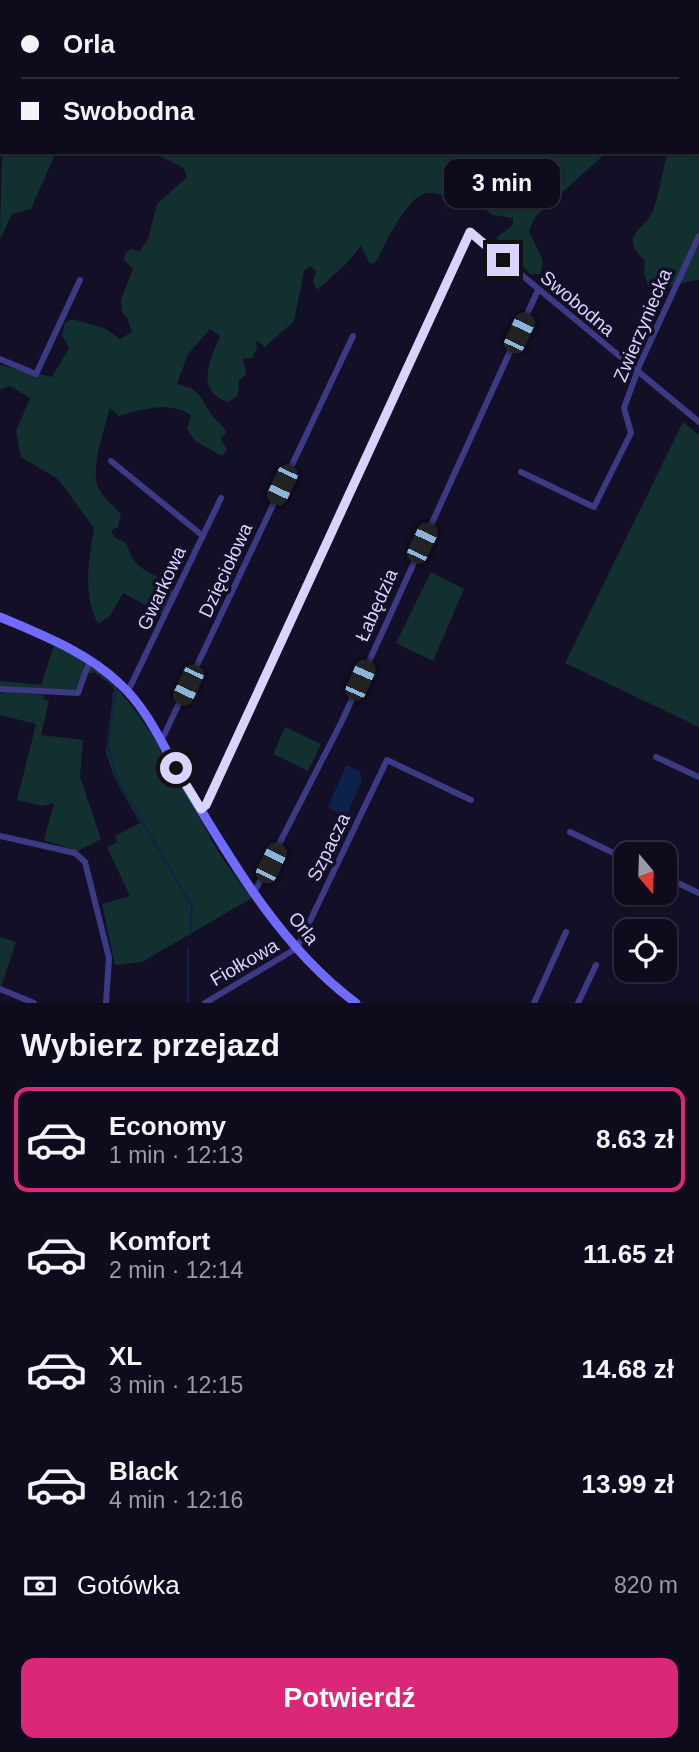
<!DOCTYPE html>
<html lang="pl">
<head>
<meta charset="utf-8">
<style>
  :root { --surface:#0e0b1c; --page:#1c1929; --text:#f1f3f6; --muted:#9b9ba3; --line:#2e2b3b; --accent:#db2777 }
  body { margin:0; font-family:Helvetica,sans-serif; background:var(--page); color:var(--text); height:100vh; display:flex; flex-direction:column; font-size:26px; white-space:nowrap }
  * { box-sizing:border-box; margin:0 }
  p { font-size:23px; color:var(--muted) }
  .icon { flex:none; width:38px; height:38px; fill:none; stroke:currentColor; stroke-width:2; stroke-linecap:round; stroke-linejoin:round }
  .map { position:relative; height:1003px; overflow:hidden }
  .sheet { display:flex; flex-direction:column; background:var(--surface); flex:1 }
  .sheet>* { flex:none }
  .hud { position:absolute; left:0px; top:0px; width:700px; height:154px; box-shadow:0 2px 5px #0004,0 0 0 2px var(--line); display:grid; align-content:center; height:154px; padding:0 21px; background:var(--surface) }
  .needle { width:46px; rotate:161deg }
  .controls { position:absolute; left:614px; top:842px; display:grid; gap:14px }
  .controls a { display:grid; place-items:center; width:63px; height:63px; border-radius:14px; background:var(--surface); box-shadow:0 2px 5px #0004,0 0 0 2px var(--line); font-size:35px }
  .end { position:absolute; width:32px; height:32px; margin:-16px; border:9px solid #d9d4ff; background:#111; box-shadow:0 0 0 4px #111 }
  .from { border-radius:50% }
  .bubble { position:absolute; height:49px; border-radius:14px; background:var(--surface); box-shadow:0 2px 5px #0004,0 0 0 2px var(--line); font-size:23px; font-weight:600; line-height:49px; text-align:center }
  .car { position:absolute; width:21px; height:42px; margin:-21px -10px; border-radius:9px; box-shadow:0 0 5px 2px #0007; background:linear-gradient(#222 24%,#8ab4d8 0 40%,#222 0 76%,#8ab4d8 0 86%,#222 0) }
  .hud b { display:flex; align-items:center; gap:24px; height:66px; font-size:26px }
  .hud b+b { border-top:2px solid var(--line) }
  .hud i { width:18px; height:18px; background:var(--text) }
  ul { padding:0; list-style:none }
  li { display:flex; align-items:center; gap:21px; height:105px; margin:0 14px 10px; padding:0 7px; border:4px solid transparent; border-radius:14px }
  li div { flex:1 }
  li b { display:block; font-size:26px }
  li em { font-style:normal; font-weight:600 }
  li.selected { border-color:var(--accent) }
  li>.icon { width:63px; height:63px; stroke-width:1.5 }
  h2 { padding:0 21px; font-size:32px; line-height:84px }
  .pay { display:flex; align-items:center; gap:18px; height:77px; padding:0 21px; font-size:26px }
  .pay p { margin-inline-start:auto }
  .button { display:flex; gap:14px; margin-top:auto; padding:14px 21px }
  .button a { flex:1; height:80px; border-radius:14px; background:var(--accent); color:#fff; font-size:28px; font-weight:600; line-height:80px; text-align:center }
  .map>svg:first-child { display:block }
  .green { fill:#12302f }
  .water { fill:#0c2248 }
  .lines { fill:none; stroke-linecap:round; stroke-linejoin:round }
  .stream { stroke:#0c2248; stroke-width:2 }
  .street { stroke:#3d3a85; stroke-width:6 }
  .secondary { stroke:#6f6bff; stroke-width:9 }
  .route { stroke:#d9d4ff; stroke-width:9 }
  .labels { text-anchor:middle; stroke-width:7; stroke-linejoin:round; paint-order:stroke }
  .street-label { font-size:19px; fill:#d9d4ff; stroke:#130f26 }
</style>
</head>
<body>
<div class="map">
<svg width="699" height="1003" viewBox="0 0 699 1003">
  <rect width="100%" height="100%" fill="#130f26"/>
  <g class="green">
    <polygon points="0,0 321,0 321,2 2,3"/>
    <path d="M699,69V280C682,281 664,291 648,286L644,273L645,261C617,235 645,230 653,211C658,197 664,168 667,152H698Z"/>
    <polygon points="2,145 2,152 56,152 31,209 12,214 0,240"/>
    <path d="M151,152H607L535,217L529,231L543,261L540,274H530L496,238L513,225V218L492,215L472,199C455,202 445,193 428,193C407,194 386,244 376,262L370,264L361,246L346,264L317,290L313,282L316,271L310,266L304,271L294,321L265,347L256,340L257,349L252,358H243L246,375L239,380L238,395L228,402C194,391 210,360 220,336L210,329L188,354L177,384C201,390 199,395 211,414C216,421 222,423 226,432L221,439L227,450L222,456L195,441L187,429L191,415C170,401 142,409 119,416L110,408C105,426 89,473 99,489C104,498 114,506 121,514L118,527L111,530L114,537L126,543C135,571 147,570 171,584L174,595L164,615L123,593L110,616L98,624C82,593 89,561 94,528L58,479L21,457L16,431L30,398L10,386L0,390V365L52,377L69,348L62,335L65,323L72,319L104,328L120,339L132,332L127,317L122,313L121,300L133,269L124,260L125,253L131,249L140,251L148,239L157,204L187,177L184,168Z"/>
    <polygon points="683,422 699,435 699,727 565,663"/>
    <polygon points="431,572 464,589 433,661 396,643"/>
    <polygon points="54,645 85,662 81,685 77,691 0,686 0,681 41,685"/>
    <path d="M89,666C136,688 192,807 220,854C230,870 241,884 252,898L142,962L115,965L102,904L130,896L107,847L117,842L115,836L140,823L115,779L106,752L114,687L94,672L89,674Z"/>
    <polygon points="3,692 44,695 43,699 49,700 41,735 83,740 80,777 101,839 78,851 44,840 54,803 43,806 17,800 36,724 0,715 0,694"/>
    <polygon points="285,727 321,744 308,771 273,754"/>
    <polygon points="0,937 16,942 1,987 0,986"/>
  </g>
  <polygon class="water" points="346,765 359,770 362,780 347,815 342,816 328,807"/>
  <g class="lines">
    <g class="stream">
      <polyline points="116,690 108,746 117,779 192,906 190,935"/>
      <polyline points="188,1003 188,948"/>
    </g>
    <g class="street">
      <polyline points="0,359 36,374 80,280"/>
      <polyline points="111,461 203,536"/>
      <polyline points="521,472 594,507 631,433 624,408 640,364 699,236"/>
      <polyline points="0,689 78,693 90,660"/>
      <polyline points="128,691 221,498"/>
      <polyline points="159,740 164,735 353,336"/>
      <polyline points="656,757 699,777"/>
      <polyline points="201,809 206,805 470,232 699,422"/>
      <polyline points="570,832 626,859"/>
      <polyline points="0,836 75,853 85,862 109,958 106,1003"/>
      <polyline points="665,877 699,893"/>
      <polyline points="255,891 341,723 538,290"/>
      <polyline points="0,989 34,1003"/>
      <polyline points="205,1003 297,948 387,760 471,800"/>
      <polyline points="534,1003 566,932"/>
      <polyline points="578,1003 596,965"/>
    </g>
    <path class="secondary" d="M0,617C42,635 87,652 120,684C147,708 163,746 181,777C229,857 280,947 356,1003"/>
  </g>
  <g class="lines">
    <polyline class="route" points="176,768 201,809 206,805 470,232 503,260"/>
  </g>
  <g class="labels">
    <g class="street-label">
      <text transform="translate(578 303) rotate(40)" y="7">Swobodna</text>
      <text transform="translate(642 325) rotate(-67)" y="7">Zwierzyniecka</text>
      <text transform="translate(225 570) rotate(-65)" y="7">Dzięciołowa</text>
      <text transform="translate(161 588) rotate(-65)" y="7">Gwarkowa</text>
      <text transform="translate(376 605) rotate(-66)" y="7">Łabędzia</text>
      <text transform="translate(328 847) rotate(-64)" y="7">Szpacza</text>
      <text transform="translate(304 928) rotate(52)" y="7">Orla</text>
      <text transform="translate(244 962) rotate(-30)" y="7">Fiołkowa</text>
    </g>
  </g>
</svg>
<div class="controls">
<a><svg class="needle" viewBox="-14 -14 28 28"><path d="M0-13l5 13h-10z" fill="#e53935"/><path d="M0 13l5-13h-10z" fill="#9b9ba3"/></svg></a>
<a><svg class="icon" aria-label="locate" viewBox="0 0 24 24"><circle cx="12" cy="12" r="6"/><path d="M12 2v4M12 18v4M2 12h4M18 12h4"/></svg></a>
</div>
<i class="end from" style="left:176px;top:768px"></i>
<i class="end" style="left:503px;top:260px"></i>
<div class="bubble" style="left:444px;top:159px;width:116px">3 min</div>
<i class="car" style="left:519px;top:333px;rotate:25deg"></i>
<i class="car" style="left:282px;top:485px;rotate:205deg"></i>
<i class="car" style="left:422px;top:543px;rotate:25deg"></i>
<i class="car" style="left:360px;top:680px;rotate:24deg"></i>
<i class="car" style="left:188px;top:685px;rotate:205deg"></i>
<i class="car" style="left:271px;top:863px;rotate:26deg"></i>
<div class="hud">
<b><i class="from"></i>Orla</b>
<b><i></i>Swobodna</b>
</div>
</div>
<section class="sheet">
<h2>Wybierz przejazd</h2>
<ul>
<li class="selected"><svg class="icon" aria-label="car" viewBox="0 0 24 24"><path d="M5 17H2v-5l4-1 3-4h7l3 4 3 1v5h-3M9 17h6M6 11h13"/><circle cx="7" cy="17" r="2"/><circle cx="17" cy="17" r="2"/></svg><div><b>Economy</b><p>1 min · 12:13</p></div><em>8.63 zł</em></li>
<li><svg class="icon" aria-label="car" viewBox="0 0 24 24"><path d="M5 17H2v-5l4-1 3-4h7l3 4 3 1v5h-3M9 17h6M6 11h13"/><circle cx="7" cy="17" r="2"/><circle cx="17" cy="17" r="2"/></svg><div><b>Komfort</b><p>2 min · 12:14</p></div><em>11.65 zł</em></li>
<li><svg class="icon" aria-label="car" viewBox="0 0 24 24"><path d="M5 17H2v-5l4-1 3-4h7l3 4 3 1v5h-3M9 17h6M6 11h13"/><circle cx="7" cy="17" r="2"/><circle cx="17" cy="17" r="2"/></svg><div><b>XL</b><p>3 min · 12:15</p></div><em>14.68 zł</em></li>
<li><svg class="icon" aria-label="car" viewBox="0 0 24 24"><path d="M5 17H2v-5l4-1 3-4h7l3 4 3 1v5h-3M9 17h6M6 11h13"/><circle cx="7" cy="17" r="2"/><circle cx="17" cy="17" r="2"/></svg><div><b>Black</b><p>4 min · 12:16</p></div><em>13.99 zł</em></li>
</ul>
<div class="pay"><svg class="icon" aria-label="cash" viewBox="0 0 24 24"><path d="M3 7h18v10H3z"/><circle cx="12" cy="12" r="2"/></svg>Gotówka<p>820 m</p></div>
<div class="button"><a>Potwierdź</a></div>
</section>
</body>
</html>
